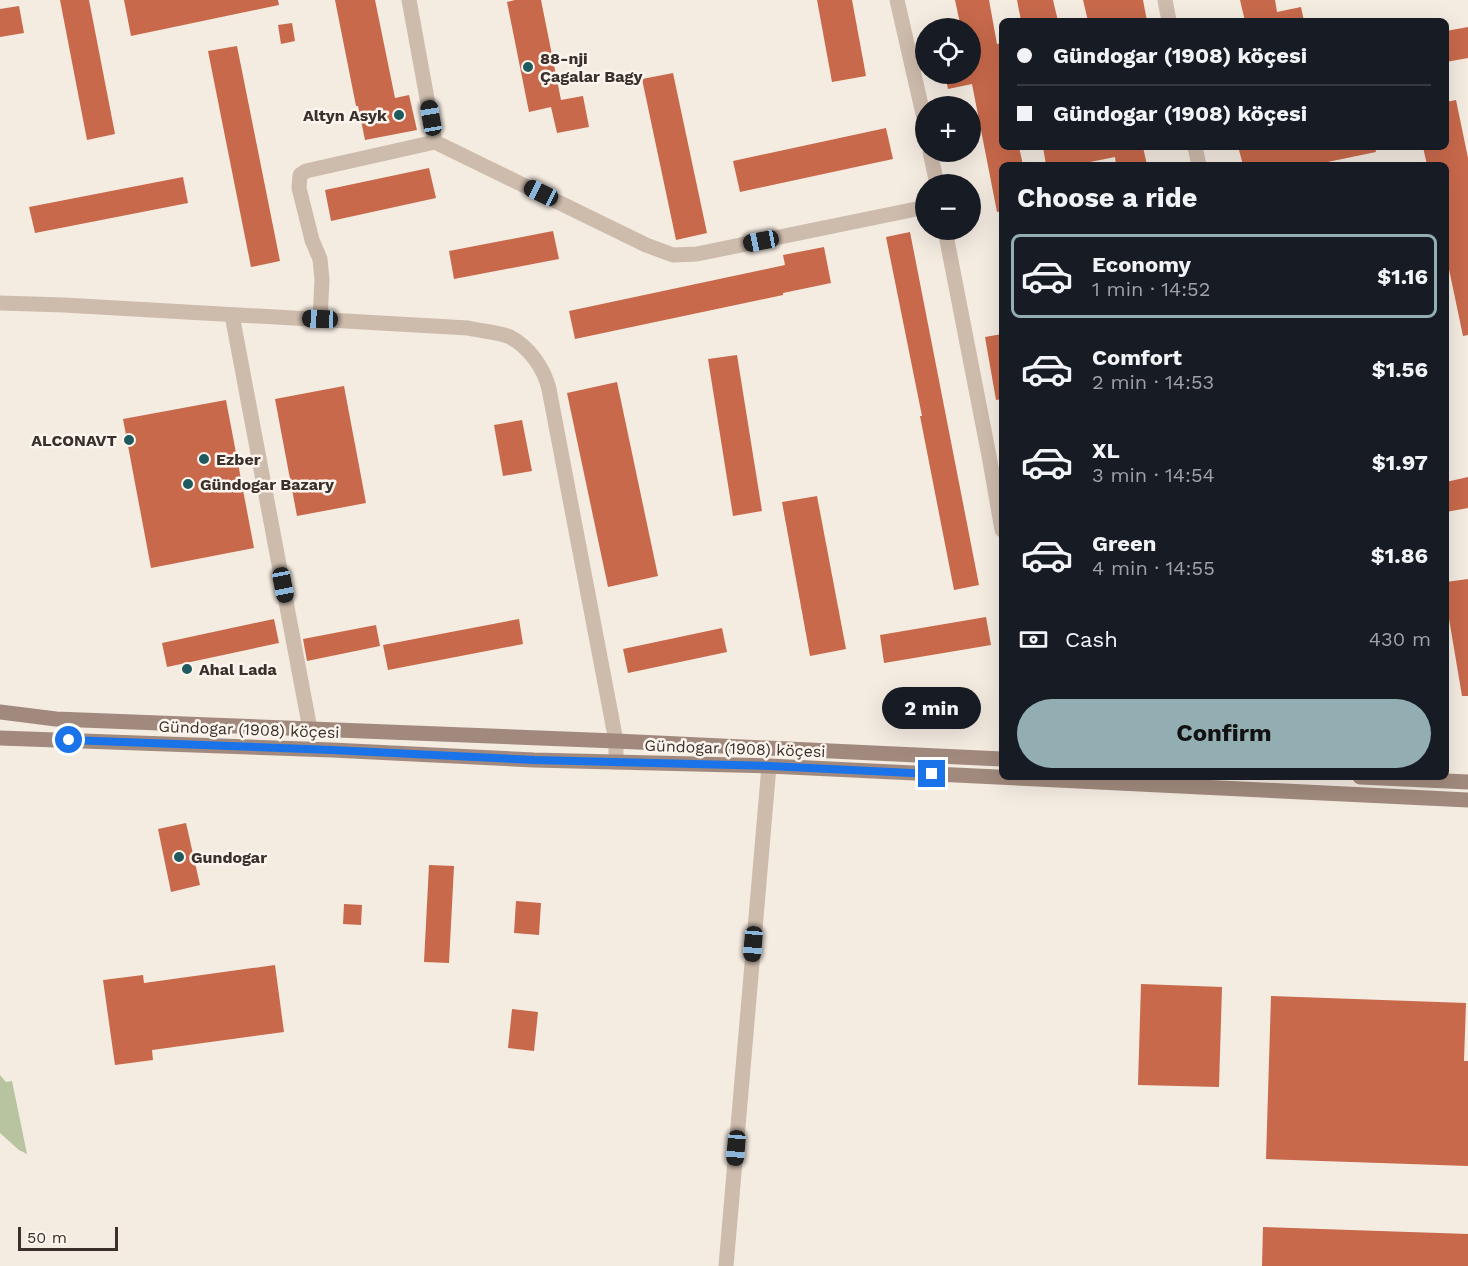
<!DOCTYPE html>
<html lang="en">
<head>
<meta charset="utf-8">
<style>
  :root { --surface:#171b24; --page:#242831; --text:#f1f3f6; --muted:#9ea1a6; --line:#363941; --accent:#92aeb2 }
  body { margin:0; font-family:"Work Sans",sans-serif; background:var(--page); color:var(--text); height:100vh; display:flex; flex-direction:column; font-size:22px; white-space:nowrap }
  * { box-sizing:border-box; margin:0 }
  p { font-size:20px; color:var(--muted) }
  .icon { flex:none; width:33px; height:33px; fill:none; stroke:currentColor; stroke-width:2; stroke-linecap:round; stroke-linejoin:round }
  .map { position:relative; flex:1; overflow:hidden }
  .panel { position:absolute; left:999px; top:162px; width:450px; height:618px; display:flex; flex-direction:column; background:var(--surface); border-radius:9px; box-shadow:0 6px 24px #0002 }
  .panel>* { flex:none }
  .banner { position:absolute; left:999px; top:18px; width:450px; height:132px; border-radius:9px; box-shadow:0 6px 24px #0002; display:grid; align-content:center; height:132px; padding:0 18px; background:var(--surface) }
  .buttons { position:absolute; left:915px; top:18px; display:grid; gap:12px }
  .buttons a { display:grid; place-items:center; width:66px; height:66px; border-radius:50%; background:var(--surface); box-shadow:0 6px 24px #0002; font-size:30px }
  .scale { position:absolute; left:18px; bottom:15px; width:100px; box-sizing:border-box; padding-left:6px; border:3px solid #3b302b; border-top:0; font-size:16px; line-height:21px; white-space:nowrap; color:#3b302b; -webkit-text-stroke:4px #fbf5ee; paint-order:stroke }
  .end { position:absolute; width:27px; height:27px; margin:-14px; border:8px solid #1a73e8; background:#fff; box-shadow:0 0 0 3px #fff }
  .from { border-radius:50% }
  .bubble { position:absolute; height:42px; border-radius:21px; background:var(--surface); box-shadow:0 6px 24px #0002; font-size:20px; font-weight:700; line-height:42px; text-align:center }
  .car { position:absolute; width:18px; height:36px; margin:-18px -9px; border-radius:8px; box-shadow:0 0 4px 2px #0007; background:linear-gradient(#222 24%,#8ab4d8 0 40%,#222 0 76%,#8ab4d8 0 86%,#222 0) }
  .banner b { display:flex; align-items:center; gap:21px; height:57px; font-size:22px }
  .banner b+b { border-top:2px solid var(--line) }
  .banner i { width:15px; height:15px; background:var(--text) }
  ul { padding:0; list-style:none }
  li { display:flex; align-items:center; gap:18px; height:84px; margin:0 12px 9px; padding:0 6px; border:3px solid transparent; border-radius:9px }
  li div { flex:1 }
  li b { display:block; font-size:22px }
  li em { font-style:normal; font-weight:700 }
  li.current { border-color:var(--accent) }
  li>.icon { width:54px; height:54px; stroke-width:1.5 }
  h2 { padding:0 18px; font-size:27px; line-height:72px }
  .pay { display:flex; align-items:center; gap:15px; height:66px; padding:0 18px; font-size:22px }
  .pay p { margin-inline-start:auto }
  .cta { display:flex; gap:12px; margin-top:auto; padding:12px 18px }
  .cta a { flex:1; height:69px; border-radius:36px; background:var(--accent); color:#111; font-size:24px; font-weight:700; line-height:69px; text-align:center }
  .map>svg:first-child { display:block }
  .green { fill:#b8c4a0 }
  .building { fill:#c8694b }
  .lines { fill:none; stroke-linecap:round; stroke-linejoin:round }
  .street { stroke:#cdbbac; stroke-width:15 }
  .secondary { stroke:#a18a7d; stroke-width:15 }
  .route { stroke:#1a73e8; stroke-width:8 }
  .poi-dot { fill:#1f5a5e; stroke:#fbf5ee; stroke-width:2 }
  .labels { text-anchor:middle; stroke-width:5; stroke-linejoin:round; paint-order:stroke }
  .poi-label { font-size:16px; font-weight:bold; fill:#3b302b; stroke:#fbf5ee; text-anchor:start }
  .street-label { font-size:16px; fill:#3b302b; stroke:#fbf5ee }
</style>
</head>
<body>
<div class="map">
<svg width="1468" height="1266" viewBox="0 0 1468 1266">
  <rect width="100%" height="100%" fill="#f4ebe1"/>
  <polygon class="green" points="0,1075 6,1082 12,1081 27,1154 19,1150 0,1133"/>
  <g class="building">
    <polygon points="60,0 89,0 115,134 87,140"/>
    <polygon points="124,0 278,0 279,5 131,36"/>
    <polygon points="335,0 375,0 395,98 409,95 417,130 365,140 358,106 356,106"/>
    <polygon points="515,0 541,0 561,100 583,96 589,127 557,133 551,107 529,112 507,2"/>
    <polygon points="817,0 852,0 866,76 832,82"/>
    <polygon points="955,0 989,0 997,44 1002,43 1002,147 1019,147 1023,165 1002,165 1002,211 997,212 972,84 948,89 945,74 970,74 970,28 961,28"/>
    <polygon points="1017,0 1053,0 1058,21 1021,21"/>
    <polygon points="1083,0 1143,0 1147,21 1088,21"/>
    <polygon points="1240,0 1275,0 1277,12 1301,7 1304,21 1245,21"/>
    <polygon points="19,6 24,33 0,37 0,9"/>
    <polygon points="292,23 295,41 281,44 278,25"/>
    <polygon points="1468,27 1468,58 1446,62 1446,31"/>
    <polygon points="237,46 280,261 251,267 208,51"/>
    <polygon points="673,73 707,233 676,240 642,79"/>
    <polygon points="1456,100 1468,158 1468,335 1463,336 1446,255 1446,165 1427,165 1423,147 1446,147 1446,102"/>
    <polygon points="886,128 893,159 740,192 733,161"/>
    <polygon points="1043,147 1143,147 1147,165 1116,165 1115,157 1075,165 1046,165"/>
    <polygon points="1253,147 1375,147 1376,152 1313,165 1243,165 1239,150"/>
    <polygon points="429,168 436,198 331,221 325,190"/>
    <polygon points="183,177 188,203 35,233 29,207"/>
    <polygon points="553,231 559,259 454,279 449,251"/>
    <polygon points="910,232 979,585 954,590 920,416 922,416 886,237"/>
    <polygon points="824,247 831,283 783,293 783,295 575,339 569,311 785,265 783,255"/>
    <polygon points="1002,334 1002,399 996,400 985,337"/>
    <polygon points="737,355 762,511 733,516 708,359"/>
    <polygon points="617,382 658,576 608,587 567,393"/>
    <polygon points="344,386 366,503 297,516 275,399"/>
    <polygon points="226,400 254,548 151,568 123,419"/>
    <polygon points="522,420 532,471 503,476 494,425"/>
    <polygon points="1468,477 1468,508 1446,512 1446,482"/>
    <polygon points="817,496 846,649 810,656 782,502"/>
    <polygon points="1468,579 1468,696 1462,696 1446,601 1446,582"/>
    <polygon points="986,617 991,645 884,663 880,635"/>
    <polygon points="274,619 279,643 167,667 162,643"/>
    <polygon points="519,619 523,644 388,670 383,645"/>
    <polygon points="376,625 380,646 307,661 303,639"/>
    <polygon points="722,628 727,652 628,673 623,649"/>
    <polygon points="186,823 200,885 171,892 158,829"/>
    <polygon points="429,865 454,866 449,963 424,962"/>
    <polygon points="516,901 541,903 539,935 514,933"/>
    <polygon points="344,904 362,905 361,925 343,924"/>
    <polygon points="275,965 284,1032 152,1050 153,1060 115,1065 103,980 143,975 144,983"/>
    <polygon points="1141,984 1222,987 1219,1087 1138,1085"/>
    <polygon points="1271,996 1466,1003 1464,1061 1468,1061 1468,1166 1266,1159"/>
    <polygon points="512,1009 538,1012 534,1051 508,1048"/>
    <polygon points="1263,1227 1468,1234 1468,1266 1262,1266"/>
  </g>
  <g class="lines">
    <g class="street">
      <polyline points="409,0 435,142 646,245 673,255 697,254 926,207"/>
      <polyline points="897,0 926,127"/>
      <polyline points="1165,0 1169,21"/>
      <polyline points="1195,147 1199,165"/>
      <polyline points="930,152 937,184"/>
      <polyline points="945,230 990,461 1002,530"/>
      <path d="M0,303L64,305L468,328C480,331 500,332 510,337C529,347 544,368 549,389L616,741V762"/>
      <polyline points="232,315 310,729"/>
      <polyline points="320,319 322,280 320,259 312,240 299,188 300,175 306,171 435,142"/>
      <polyline points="726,1266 769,766"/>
    </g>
    <g class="secondary">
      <polyline points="0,712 56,719 616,741 1002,759"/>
      <polyline points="0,738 332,750 534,760 769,766 1468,800"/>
      <polyline points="1360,777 1468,782"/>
    </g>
  </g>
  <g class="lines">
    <polyline class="route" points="69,740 332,750 534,760 769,766 932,774"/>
  </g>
  <g class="poi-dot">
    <circle cx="528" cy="67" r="6"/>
    <circle cx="399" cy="115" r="6"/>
    <circle cx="129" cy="440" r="6"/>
    <circle cx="204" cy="459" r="6"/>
    <circle cx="188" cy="484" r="6"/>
    <circle cx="187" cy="669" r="6"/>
    <circle cx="179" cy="857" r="6"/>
  </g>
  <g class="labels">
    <g class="poi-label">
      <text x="540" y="64">88-nji<tspan x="540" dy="18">Çagalar Bagy</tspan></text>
      <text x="387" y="121" text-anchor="end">Altyn Asyk</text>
      <text x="117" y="446" text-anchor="end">ALCONAVT</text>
      <text x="216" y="465">Ezber</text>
      <text x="200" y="490">Gündogar Bazary</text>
      <text x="199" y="675">Ahal Lada</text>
      <text x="191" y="863">Gundogar</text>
    </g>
    <g class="street-label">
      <text transform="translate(249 729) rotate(2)" y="6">Gündogar (1908) köçesi</text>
      <text transform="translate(735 748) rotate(2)" y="6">Gündogar (1908) köçesi</text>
    </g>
  </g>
</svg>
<div class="buttons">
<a><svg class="icon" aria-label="locate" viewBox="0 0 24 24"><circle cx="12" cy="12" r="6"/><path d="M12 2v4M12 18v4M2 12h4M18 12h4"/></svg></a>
<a>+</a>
<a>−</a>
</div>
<div class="scale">50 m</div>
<i class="end from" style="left:69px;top:740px"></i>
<i class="end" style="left:932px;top:774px"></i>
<div class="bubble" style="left:882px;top:687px;width:99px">2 min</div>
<i class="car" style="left:431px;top:118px;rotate:350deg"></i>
<i class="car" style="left:541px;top:193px;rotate:296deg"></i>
<i class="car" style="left:761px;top:241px;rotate:259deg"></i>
<i class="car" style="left:320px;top:319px;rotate:272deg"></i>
<i class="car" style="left:283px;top:585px;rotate:169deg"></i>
<i class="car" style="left:753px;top:944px;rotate:185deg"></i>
<i class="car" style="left:736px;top:1148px;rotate:185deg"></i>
<div class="banner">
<b><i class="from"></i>Gündogar (1908) köçesi</b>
<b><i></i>Gündogar (1908) köçesi</b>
</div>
<section class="panel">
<h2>Choose a ride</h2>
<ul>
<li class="current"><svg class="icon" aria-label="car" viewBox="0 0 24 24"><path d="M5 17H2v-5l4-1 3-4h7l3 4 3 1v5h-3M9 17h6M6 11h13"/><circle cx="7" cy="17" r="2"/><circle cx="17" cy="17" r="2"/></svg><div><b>Economy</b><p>1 min · 14:52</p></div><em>$1.16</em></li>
<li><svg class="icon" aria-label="car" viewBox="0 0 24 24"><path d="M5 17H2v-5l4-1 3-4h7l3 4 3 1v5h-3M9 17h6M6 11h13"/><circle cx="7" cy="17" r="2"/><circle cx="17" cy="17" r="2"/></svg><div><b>Comfort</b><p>2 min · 14:53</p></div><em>$1.56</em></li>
<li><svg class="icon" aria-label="car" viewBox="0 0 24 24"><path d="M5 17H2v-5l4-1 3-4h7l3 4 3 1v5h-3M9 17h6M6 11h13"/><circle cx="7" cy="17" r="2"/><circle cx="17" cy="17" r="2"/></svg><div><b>XL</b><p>3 min · 14:54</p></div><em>$1.97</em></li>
<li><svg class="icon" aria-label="car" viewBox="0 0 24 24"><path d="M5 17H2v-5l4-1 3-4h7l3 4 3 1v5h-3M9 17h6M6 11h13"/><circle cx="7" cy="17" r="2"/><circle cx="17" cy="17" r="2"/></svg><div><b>Green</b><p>4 min · 14:55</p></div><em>$1.86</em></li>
</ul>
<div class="pay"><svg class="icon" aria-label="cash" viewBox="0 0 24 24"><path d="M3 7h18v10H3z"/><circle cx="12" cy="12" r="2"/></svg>Cash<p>430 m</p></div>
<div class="cta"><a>Confirm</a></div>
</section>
</div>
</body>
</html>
